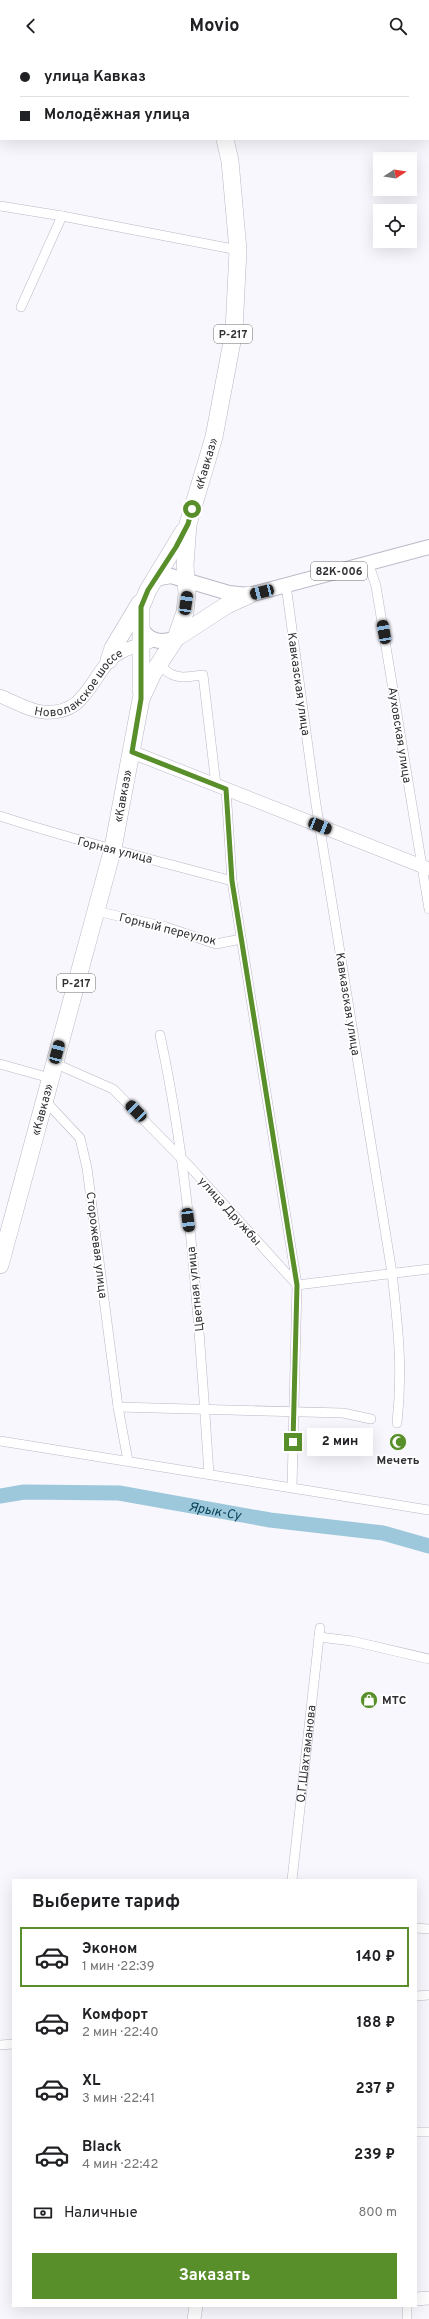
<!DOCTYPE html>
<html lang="ru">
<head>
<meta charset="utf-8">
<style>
  :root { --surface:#fff; --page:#f6f6f6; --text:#202124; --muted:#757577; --line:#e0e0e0; --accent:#598f2a }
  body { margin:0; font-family:Overpass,sans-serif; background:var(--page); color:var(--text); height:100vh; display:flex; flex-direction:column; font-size:15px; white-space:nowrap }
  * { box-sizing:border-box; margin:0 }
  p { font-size:13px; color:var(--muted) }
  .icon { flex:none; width:22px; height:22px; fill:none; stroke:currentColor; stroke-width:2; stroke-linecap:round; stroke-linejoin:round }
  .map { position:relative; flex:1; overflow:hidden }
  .drawer { position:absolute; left:12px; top:1827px; width:405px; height:428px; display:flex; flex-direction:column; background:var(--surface); border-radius:0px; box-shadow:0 4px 16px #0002 }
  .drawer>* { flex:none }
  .banner { position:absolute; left:0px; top:0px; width:429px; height:88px; box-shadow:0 4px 16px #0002; display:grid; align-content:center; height:88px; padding:0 20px; background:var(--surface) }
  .needle { width:26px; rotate:78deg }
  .buttons { position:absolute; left:373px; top:100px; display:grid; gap:8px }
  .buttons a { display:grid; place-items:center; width:44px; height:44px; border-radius:0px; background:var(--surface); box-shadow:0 4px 16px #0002; font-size:20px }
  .end { position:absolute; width:18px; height:18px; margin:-9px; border:5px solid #598f2a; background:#fff; box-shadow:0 0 0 2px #fff }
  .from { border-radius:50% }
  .bubble { position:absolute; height:28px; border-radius:0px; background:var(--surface); box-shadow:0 4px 16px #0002; font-size:13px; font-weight:700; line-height:28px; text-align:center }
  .car { position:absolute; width:12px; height:24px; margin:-12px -6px; border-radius:5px; box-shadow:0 0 3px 1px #0007; background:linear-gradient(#222 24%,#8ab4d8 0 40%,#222 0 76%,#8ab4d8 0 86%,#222 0) }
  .banner b { display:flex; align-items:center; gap:14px; height:38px; font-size:15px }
  .banner b+b { border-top:1px solid var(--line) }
  .banner i { width:10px; height:10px; background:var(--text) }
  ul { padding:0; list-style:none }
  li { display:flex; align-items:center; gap:12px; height:60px; margin:0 8px 6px; padding:0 12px; border:2px solid transparent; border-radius:0px }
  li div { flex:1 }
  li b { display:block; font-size:15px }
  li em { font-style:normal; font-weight:700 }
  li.active { border-color:var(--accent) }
  li>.icon { width:36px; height:36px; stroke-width:1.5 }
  h2 { padding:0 20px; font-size:18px; line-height:48px }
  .pay { display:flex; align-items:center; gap:10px; height:44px; padding:0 20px; font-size:15px }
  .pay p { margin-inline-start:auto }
  .cta { display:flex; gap:8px; margin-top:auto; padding:8px 20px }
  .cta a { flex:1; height:46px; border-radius:0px; background:var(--accent); color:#fff; font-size:16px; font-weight:700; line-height:46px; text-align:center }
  header { display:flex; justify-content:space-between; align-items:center; height:52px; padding:0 20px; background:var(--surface); font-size:18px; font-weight:700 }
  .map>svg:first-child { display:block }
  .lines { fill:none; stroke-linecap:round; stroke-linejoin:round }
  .river { stroke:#9dc7db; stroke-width:15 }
  .street-casing { stroke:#bab8c7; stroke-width:10 }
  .secondary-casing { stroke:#bab8c7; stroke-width:14 }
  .primary-casing { stroke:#bab8c7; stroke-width:16 }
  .highway-casing { stroke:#bab8c7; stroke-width:18 }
  .street { stroke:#fff; stroke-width:9 }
  .secondary { stroke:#fff; stroke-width:13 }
  .primary { stroke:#fff; stroke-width:14 }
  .highway { stroke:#fff; stroke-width:17 }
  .route { stroke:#598f2a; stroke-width:5 }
  .labels { text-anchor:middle; stroke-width:3.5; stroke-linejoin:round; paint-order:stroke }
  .shield { fill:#fff; stroke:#6e6e72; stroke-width:1 }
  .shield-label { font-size:11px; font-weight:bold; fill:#303035 }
  .street-label { font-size:12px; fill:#303035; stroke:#fff }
  .poi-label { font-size:12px; font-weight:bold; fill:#303035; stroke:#fff }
  .water-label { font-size:13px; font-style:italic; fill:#003b50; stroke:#fff }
</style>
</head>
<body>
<header><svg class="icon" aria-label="back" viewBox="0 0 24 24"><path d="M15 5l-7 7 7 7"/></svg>Movio<svg class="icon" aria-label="search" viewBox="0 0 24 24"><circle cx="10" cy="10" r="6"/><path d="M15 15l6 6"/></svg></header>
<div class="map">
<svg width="429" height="2267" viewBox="0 0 429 2267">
  <rect width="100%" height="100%" fill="#f8f7fd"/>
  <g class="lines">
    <path class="river" id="s1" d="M0,1444L24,1440L119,1441L270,1468L383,1481L429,1494"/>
    <defs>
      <g id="street">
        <polyline points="0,154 62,164 21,255"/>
        <polyline points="62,164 238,198"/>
        <polyline points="368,510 376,534 429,857"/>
        <path d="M286,533L315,746L392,1221C398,1275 403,1317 397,1371"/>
        <path d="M164,617C175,628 188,625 203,623L216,733"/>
        <polyline points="226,737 232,829 297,1233 292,1435"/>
        <path d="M0,764C76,789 154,808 232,829"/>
        <polyline points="96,859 166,875 216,892 241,887"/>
        <path d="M160,983C191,1127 199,1275 209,1422"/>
        <polyline points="54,1011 113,1037 192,1117 297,1233"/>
        <polyline points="0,1012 50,1026"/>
        <polyline points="47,1046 50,1054 80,1086 87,1116 118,1355 128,1409"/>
        <polyline points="297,1233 429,1217"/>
        <polyline points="118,1355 343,1361 371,1367"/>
        <polyline points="0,1389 429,1458"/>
        <polyline points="319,1585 352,1589 429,1607"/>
        <path id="s2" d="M292,1828L320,1576"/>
        <polyline points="416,1876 429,1877"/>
        <polyline points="416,1944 429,1943"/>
        <polyline points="0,1993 13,1992"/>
        <polyline points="416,2080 429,2080"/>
        <polyline points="407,2254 407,2267"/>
      </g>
      <g id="secondary">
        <path id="s3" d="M0,644C13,649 29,659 43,660C82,663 87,635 108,610C116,600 136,593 149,590"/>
        <polyline points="132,700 429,817"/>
        <polyline points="416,2247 429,2246"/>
        <polyline points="194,2267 196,2254"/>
      </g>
      <g id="primary">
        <polyline points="155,527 171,524 229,541 249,543 429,495"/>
        <path d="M140,574C148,589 160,592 176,586"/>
      </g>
      <g id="highway">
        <polyline points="203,0 203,1"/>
        <polyline points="176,586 227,553 249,543"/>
        <polyline points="109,608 113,596 140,551"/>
        <polyline points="141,639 141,555 148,538 184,479"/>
        <path id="s4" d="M0,1213L113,796L141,647L153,621L176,586L185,560L187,542L185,513L188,472L214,385L234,279L238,198L230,109L225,87"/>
      </g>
    </defs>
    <use href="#street" class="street-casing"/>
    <use href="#secondary" class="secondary-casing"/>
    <use href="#primary" class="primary-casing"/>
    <use href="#highway" class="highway-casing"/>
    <use href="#street" class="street"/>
    <use href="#secondary" class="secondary"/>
    <use href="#primary" class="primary"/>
    <use href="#highway" class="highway"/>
  </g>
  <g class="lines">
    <polyline class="route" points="192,457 188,472 176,495 148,538 141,555 141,647 132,700 226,737 232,829 297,1233 293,1390"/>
  </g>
  <defs>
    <symbol id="mosque-disc" viewBox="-11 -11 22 22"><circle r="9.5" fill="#598f2a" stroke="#fff"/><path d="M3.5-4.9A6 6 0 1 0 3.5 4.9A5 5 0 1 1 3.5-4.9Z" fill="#fff"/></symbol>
    <symbol id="shop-disc" viewBox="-11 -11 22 22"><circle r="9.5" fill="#598f2a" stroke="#fff"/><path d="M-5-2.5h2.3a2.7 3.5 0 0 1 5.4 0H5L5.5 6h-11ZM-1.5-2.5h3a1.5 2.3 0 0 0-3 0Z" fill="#fff"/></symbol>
  </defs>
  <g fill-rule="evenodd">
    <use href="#mosque-disc" x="388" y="1380" width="20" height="20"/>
    <use href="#shop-disc" x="359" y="1638" width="20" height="20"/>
  </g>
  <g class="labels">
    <g class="shield">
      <rect x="214" y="273" width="38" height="18" rx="3"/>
      <rect x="311" y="510" width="56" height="18" rx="3"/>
      <rect x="57" y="922" width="38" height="18" rx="3"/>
    </g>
    <g class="shield-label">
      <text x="233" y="286">Р-217</text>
      <text x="339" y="523">82К-006</text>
      <text x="76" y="935">Р-217</text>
    </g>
    <g class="street-label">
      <text dy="4" stroke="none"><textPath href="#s4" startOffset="833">«Кавказ»</textPath></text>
      <text dy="4" stroke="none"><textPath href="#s3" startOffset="94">Новолакское шоссе</textPath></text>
      <text transform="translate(299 632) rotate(82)" y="4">Кавказская улица</text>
      <text transform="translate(400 683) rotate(81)" y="4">Ауховская улица</text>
      <text dy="4" stroke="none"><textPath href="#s4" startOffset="485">«Кавказ»</textPath></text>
      <text transform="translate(115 798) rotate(14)" y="4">Горная улица</text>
      <text transform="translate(168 877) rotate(14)" y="4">Горный переулок</text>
      <text transform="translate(348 952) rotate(81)" y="4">Кавказская улица</text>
      <text dy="4" stroke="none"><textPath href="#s4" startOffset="161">«Кавказ»</textPath></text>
      <text transform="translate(230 1159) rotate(48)" y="4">улица Дружбы</text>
      <text transform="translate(97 1193) rotate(83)" y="4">Сторожевая улица</text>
      <text transform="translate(195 1237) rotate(-96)" y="4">Цветная улица</text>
      <text dy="4" stroke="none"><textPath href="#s2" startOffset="127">О.Г.Шахтаманова</textPath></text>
    </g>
    <g class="poi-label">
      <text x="398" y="1412">Мечеть</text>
      <text x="382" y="1652" text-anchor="start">МТС</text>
    </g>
    <g class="water-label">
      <text dy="5" stroke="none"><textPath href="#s1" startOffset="217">Ярык-Су</textPath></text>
    </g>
  </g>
</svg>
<div class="buttons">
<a><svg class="needle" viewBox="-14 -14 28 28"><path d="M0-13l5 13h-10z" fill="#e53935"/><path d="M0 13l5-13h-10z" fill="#757577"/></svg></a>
<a><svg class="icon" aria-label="locate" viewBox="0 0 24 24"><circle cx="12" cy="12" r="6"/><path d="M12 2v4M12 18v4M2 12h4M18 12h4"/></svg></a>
</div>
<i class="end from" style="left:192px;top:457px"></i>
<i class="end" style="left:293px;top:1390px"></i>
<div class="bubble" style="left:307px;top:1376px;width:66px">2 мин</div>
<i class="car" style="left:262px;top:540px;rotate:256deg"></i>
<i class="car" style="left:186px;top:551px;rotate:8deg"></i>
<i class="car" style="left:384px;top:580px;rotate:350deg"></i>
<i class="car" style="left:320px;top:774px;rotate:112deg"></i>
<i class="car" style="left:57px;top:1000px;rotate:15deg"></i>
<i class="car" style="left:136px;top:1059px;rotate:316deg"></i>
<i class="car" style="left:188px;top:1168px;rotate:173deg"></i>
<div class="banner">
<b><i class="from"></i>улица Кавказ</b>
<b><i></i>Молодёжная улица</b>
</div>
<section class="drawer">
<h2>Выберите тариф</h2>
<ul>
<li class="active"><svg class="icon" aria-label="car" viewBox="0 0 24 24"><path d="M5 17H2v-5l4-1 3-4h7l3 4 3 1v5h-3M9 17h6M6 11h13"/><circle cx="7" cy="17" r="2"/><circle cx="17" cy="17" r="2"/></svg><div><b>Эконом</b><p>1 мин · 22:39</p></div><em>140 ₽</em></li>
<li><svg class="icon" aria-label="car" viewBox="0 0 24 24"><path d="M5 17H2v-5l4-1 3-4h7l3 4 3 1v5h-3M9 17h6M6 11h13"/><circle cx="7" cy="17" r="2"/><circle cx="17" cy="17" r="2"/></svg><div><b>Комфорт</b><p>2 мин · 22:40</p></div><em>188 ₽</em></li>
<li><svg class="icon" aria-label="car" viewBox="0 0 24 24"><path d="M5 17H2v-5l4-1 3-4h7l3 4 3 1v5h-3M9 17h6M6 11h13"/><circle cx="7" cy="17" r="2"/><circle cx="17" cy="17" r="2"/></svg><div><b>XL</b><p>3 мин · 22:41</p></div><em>237 ₽</em></li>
<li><svg class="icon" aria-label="car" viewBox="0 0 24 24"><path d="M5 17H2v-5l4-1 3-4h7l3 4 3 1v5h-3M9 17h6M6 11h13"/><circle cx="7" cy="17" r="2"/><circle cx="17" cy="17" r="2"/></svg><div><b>Black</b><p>4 мин · 22:42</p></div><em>239 ₽</em></li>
</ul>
<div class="pay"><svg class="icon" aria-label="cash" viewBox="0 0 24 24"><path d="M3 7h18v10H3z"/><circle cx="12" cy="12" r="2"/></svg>Наличные<p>800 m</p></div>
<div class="cta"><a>Заказать</a></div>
</section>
</div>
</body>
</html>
